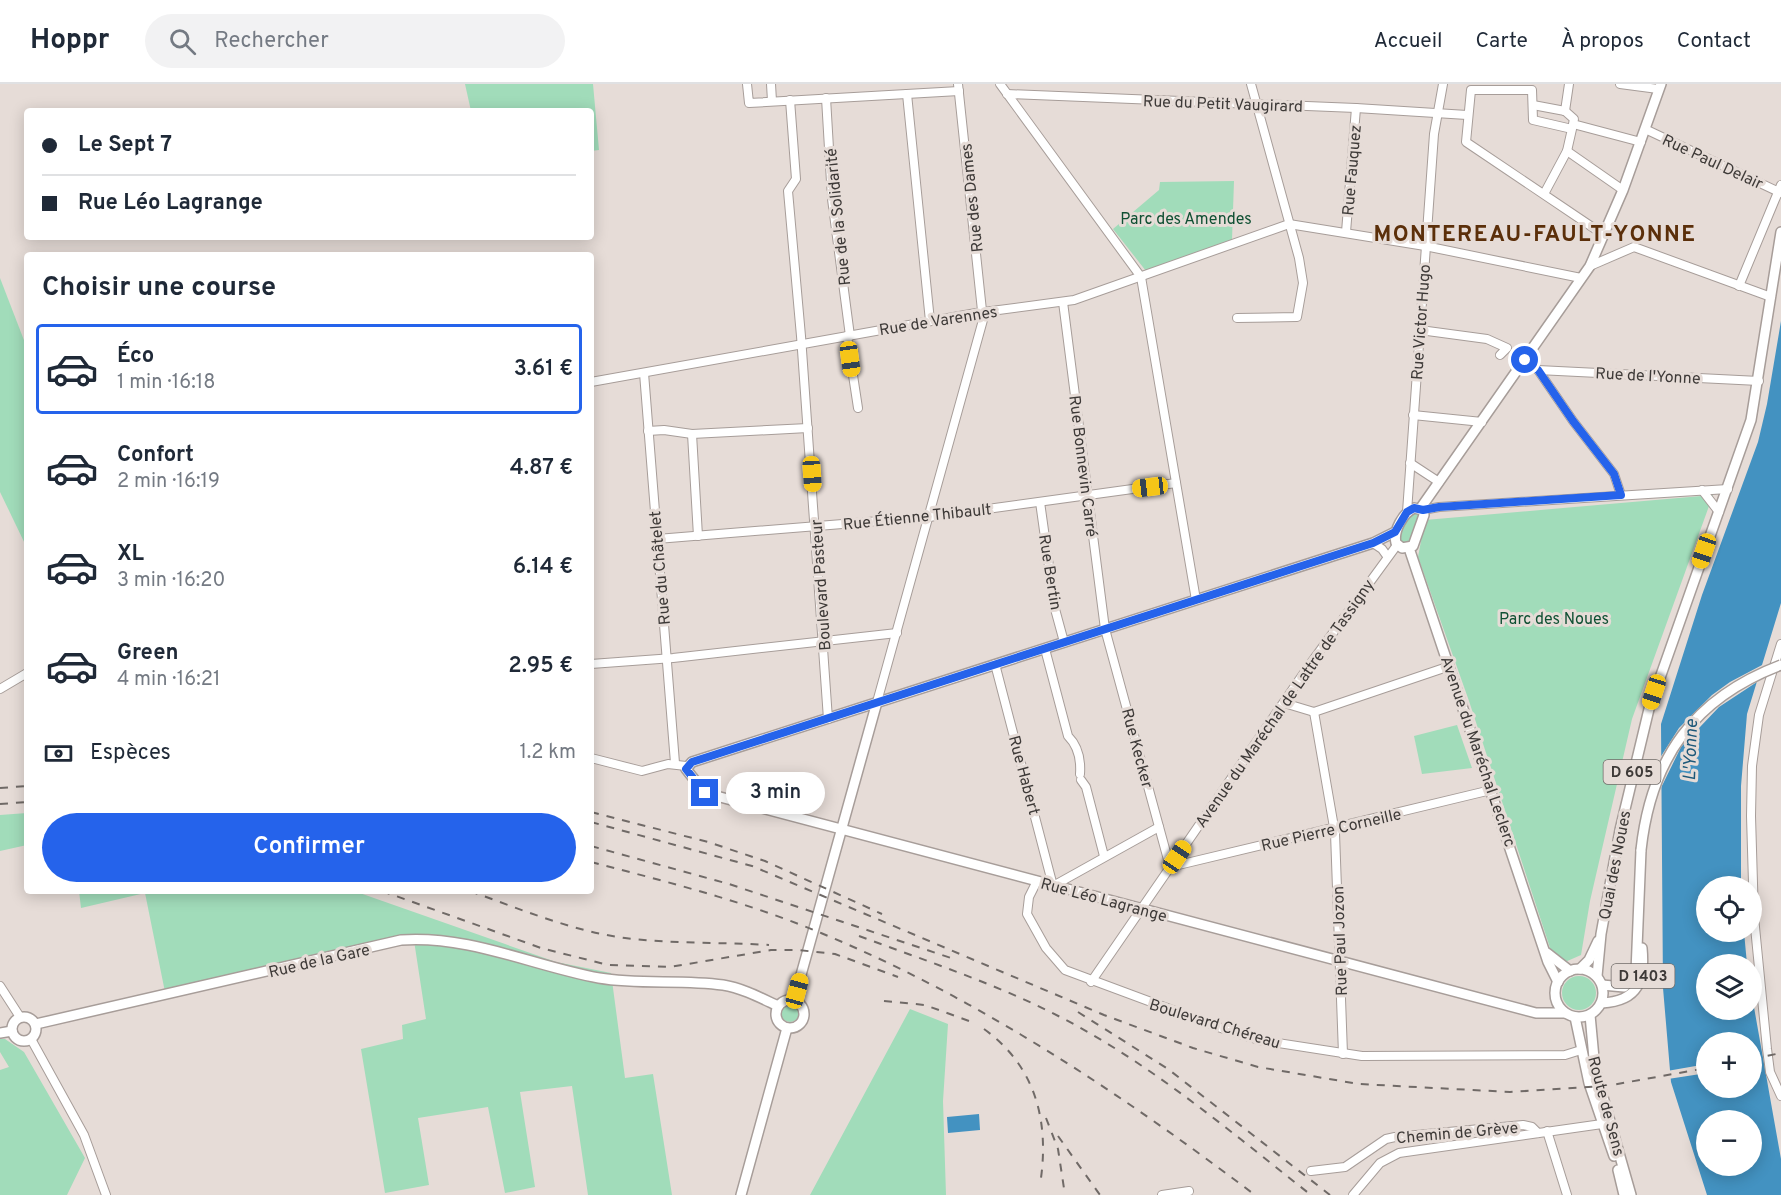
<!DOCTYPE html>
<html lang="fr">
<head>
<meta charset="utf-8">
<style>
  :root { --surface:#fff; --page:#f2f2f3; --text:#1f2937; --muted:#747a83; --line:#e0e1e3; --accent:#2563eb }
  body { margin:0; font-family:Overpass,sans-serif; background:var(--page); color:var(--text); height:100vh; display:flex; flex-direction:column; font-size:22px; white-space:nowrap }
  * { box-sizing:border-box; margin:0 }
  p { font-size:20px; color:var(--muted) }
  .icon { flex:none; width:33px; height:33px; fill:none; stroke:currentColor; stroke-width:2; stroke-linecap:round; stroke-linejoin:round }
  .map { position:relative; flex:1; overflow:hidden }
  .drawer { position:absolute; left:24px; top:168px; width:570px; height:642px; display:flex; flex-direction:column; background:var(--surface); border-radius:6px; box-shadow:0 3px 15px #0003 }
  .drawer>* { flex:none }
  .hud { position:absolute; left:24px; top:24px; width:570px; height:132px; border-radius:6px; box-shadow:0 3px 15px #0003; display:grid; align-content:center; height:132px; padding:0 18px; background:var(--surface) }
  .fabs { position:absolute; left:1696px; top:792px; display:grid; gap:12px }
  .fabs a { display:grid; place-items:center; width:66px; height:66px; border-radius:50%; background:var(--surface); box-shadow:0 3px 15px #0003; font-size:30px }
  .end { position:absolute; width:27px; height:27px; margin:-14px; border:8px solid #2563eb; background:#fff; box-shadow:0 0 0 3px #fff }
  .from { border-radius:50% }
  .bubble { position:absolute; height:42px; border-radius:21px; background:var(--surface); box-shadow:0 3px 15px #0003; font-size:20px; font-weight:600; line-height:42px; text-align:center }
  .car { position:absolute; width:18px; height:36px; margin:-18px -9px; border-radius:8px; box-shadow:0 0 4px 2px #0007; background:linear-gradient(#f5c518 24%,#345 0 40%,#f5c518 0 76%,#345 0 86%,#f5c518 0) }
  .hud b { display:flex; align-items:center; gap:21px; height:57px; font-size:22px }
  .hud b+b { border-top:2px solid var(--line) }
  .hud i { width:15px; height:15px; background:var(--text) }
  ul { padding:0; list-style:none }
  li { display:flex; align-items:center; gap:18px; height:90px; margin:0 12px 9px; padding:0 6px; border:3px solid transparent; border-radius:6px }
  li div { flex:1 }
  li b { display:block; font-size:22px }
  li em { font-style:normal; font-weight:600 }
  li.selected { border-color:var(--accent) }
  li>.icon { width:54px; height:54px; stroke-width:1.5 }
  h2 { padding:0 18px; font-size:27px; line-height:72px }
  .pay { display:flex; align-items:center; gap:15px; height:66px; padding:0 18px; font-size:22px }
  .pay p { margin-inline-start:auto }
  .primary-button { display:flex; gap:12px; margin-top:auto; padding:12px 18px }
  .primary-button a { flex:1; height:69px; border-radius:36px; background:var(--accent); color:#fff; font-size:24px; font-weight:600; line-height:69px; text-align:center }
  header { display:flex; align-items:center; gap:36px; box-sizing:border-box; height:84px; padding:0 30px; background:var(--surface); border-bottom:2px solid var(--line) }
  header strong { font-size:28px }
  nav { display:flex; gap:33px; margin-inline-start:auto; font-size:21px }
  .search { width:420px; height:54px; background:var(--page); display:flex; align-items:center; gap:15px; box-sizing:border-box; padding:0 21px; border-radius:33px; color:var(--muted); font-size:22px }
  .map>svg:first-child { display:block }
  .green { fill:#a1dcba }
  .water { fill:#4392c1; fill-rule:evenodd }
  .pier { fill:#e6dcd7 }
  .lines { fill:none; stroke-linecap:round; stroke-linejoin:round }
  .minor-casing { stroke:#a79d99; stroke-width:10 }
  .major-casing { stroke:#a79d99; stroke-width:12 }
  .minor { stroke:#fff; stroke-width:8 }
  .major { stroke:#fff; stroke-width:9 }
  .rail { stroke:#706a67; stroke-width:2; stroke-dasharray:8 8; stroke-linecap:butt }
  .major-bridge-casing { stroke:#a79d99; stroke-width:12; stroke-linecap:butt }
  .major-bridge { stroke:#fff; stroke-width:9 }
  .route { stroke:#2563eb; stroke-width:8 }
  .labels { text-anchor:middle; stroke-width:6; stroke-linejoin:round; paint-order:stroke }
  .shield { fill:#e6dcd7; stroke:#706b68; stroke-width:1.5 }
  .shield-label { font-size:15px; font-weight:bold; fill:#3e3a38 }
  .street-label { font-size:16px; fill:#3e3a38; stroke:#e6dcd7 }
  .park-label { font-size:16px; fill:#0f5033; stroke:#e6dcd7 }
  .water-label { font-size:18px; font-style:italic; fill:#1d5879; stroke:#e6dcd7 }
  .district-label { font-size:22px; font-weight:bold; letter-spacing:1.5px; fill:#5b2f0a; stroke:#e6dcd7 }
</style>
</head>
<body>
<header>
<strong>Hoppr</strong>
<div class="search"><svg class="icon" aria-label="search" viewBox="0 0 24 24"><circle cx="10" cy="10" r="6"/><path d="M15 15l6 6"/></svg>Rechercher</div>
<nav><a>Accueil</a><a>Carte</a><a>À propos</a><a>Contact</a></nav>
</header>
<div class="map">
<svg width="1781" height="1111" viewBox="0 0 1781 1111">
  <rect width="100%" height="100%" fill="#e6dcd7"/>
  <g class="green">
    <polygon points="465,0 593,0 599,66 591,67 591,27 471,27"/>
    <polygon points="1234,97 1232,156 1146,187 1113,145 1159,106 1160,98"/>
    <polygon points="0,194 27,264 27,464 0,408"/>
    <polygon points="1713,411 1632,635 1590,817 1581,871 1556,882 1469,617 1418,473 1425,436"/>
    <polygon points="1416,428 1419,432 1411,457 1405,460 1400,458 1398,452 1408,432"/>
    <polygon points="1457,641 1472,684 1422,690 1414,652"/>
    <polygon points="27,729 27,761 0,767 0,731"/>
    <polygon points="79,807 354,807 556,878 611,889 625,994 653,990 672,1111 588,1111 572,1002 520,1008 535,1103 505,1109 488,1023 418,1034 429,1101 385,1109 361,965 403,955 402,941 426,935 413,850 165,908 145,809 81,824"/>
    <circle cx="1579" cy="909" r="17"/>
    <circle cx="790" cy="929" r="9"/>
    <polygon points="910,925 948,940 943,1017 946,1111 810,1111"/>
    <polygon points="0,955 5,955 24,968 85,1074 67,1111 0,1111 0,986 9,983 0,968"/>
  </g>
  <g class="water">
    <path d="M1781,237V519L1747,630L1741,702V802H1707V848H1744L1747,880H1707V926H1752V912L1781,1075V1111H1707L1671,998L1663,904L1661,640L1702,511L1758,358L1767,320ZM1707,958H1752V1004H1707ZM1707,1036H1752V1082H1707Z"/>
    <polygon points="979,1030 980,1046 948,1049 947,1033"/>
  </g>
  <g class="pier">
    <polygon points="1764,580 1760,596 1719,623 1681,663 1658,710 1658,677 1679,644 1712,611 1730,598"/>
    <polygon points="1707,980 1707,989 1668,995 1667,987"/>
  </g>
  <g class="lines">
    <defs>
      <g id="minor">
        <polyline points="747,0 749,19 959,7"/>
        <polyline points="771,0 772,17"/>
        <polyline points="1000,0 1141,193"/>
        <polyline points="1620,0 1658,5"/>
        <polyline points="907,10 930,237"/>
        <polyline points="1007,10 1356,24 1467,31"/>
        <polyline points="826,14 832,115 850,252"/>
        <polyline points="790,16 796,95 788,107 801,252 828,635"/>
        <polyline points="1533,21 1565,27"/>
        <polyline points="1565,27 1574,35 1573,40 1641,58"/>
        <polyline points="1565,27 1569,0"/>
        <polyline points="1645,45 1781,109"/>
        <polyline points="1567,67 1623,106"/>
        <polyline points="1544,110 1567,67 1572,45 1533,36 1532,6 1471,6 1466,58 1604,151"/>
        <polyline points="1346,148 1356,24"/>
        <polyline points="1590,182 1634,163 1771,213"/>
        <polyline points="1141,193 1196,516"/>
        <polyline points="1739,202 1781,101"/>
        <polyline points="1063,218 1105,545 1170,783 1491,706"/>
        <polyline points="1237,234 1297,233 1303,199 1299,174 1251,0"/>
        <polyline points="1420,246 1487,255 1507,264 1500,271"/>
        <polyline points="847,252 858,324"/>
        <polyline points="1525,276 1538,286 1573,337 1614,390 1621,411"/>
        <polyline points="1538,286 1759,297"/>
        <polyline points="644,289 675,679"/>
        <polyline points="591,298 976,229 1074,216 1289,140 1425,162 1581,194"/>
        <polyline points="1413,331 1482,338"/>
        <polyline points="648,347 664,346 692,350 808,344"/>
        <polyline points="692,350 698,452"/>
        <polyline points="1410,379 1439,398"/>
        <polyline points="1702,406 1719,428"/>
        <polyline points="1040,418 1055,525 1064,558"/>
        <polyline points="1423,426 1439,423 1728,405"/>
        <polyline points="1407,428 1434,50 1443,0"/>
        <polyline points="657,455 929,433 1176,399"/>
        <polyline points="1373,459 1382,465 1387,472"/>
        <polyline points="1781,560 1759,631 1752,682 1751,732 1754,833 1767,965 1770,988 1781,1012"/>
        <path d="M1045,565L1068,652C1078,662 1081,676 1080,690"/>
        <polyline points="591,580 673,574 897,549"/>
        <polyline points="995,580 1053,802 1159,743"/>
        <polyline points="0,605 27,589"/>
        <polyline points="877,618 983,236 958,0"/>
        <polyline points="1284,619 1314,628 1450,582"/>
        <polyline points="1314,628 1335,749 1343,970"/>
        <polyline points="591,674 642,687 668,680 686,682"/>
        <polyline points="1081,696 1086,703 1104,772"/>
        <polyline points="1037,797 1029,813 1027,830 1046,864 1065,886 1221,944 1259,956 1362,972 1565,971 1581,966"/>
        <polyline points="1091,898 1308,583 1397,461"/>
        <polyline points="0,902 20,933"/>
        <polyline points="31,955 84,1051 106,1111"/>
        <polyline points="1547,1047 1567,1111"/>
        <polyline points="1311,1087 1345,1083 1386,1055 1395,1053 1523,1041 1532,1043 1538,1049"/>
        <polyline points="1162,1111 1189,1107"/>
        <polyline points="1353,1111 1380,1079 1399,1069 1602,1040"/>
      </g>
      <g id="major">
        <path d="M1414,424L1423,426L1424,431L1413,462L1402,464L1396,459C1393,447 1403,429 1414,424Z"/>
        <polyline points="1420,425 1590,182 1623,106 1661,0"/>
        <polyline points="1395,448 1373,459 692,678 686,685 705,709 1536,929 1565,929"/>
        <polyline points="1409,464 1548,878 1558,898"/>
        <polyline points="1547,869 1570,887"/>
        <circle cx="1579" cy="909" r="24"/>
        <polyline points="1580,885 1589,876 1598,857"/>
        <polyline points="1597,892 1601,850 1620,746 1649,625 1751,336 1781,148"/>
        <polyline points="1602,901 1624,903 1631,896 1636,888 1641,766"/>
        <circle cx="790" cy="930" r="14"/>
        <polyline points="794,916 877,618"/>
        <path d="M1602,919C1639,917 1645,896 1642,864"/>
        <polyline points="1590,931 1595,985 1631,1111"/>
        <circle cx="24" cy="945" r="12"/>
        <polyline points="1575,933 1589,999 1614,1072"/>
        <path d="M36,940L401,856C470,851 533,882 599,894C640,901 682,895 723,901C742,904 761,914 778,922"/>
        <polyline points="0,949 12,947"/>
        <polyline points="1618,1086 1624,1111"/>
        <polyline points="741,1111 787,944"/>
      </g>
    </defs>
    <use href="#minor" class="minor-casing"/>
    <use href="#major" class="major-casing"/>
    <use href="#minor" class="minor"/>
    <use href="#major" class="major"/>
    <g class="rail">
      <polyline points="0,704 27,702"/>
      <polyline points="0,720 27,718"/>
      <polyline points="591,728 708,758 765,777 882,830"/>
      <polyline points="591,738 752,782 1104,931 1193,964 1258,983 1359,1000 1510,1008 1606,1002 1707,984"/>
      <polyline points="591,762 729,800 951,874"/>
      <path d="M591,778C668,798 747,818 821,849C978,914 1120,1009 1255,1111"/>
      <polyline points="382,807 541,864 608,881 670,883 771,866 798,866 835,870 898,893"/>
      <path d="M470,807C520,825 572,847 625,854C673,860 721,858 769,861"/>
      <path d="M859,852C929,878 1000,901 1066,936C1155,983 1232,1049 1311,1111"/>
      <polyline points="884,917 925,921 969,937"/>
      <polyline points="1078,928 1168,985 1330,1111"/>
      <path d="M984,945C1034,981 1049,1034 1041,1094"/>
      <polyline points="1752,975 1781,969"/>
      <polyline points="1046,1034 1058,1065 1065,1111"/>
      <polyline points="1058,1052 1100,1111"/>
    </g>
    <defs>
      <path id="major-bridge" d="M1641,766C1651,674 1694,614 1781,581"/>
    </defs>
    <use href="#major-bridge" class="major-bridge-casing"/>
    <use href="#major-bridge" class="major-bridge"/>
  </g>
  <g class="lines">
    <polyline class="route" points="705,709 686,685 692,678 1373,459 1395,448 1407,428 1414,424 1423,426 1439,423 1621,411 1614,390 1573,337 1538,286 1525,276"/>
  </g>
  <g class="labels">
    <g class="shield">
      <rect x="1603.5" y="676" width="57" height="24" rx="4.5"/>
      <rect x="1611.5" y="880" width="63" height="24" rx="4.5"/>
    </g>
    <g class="shield-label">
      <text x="1632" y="693">D 605</text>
      <text x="1643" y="897">D 1403</text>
    </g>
    <g class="street-label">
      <text transform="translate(1223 19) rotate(2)" y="6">Rue du Petit Vaugirard</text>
      <text transform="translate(1713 77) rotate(25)" y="6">Rue Paul Delair</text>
      <text transform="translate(1351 86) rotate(-85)" y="6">Rue Fauquez</text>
      <text transform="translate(971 114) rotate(-96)" y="6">Rue des Dames</text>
      <text transform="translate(837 133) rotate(-96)" y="6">Rue de la Solidarité</text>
      <text transform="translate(938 236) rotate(-9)" y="6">Rue de Varennes</text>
      <text transform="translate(1420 238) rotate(-86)" y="6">Rue Victor Hugo</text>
      <text transform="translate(1648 291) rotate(3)" y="6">Rue de l'Yonne</text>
      <text transform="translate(1084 382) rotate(83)" y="6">Rue Bonnevin Carré</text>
      <text transform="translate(917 432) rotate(-6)" y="6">Rue Étienne Thibault</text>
      <text transform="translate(659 484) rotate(-95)" y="6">Rue du Châtelet</text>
      <text transform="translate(1051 488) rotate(81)" y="6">Rue Bertin</text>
      <text transform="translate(820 501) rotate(-94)" y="6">Boulevard Pasteur</text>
      <text transform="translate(1284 619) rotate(-55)" y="6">Avenue du Maréchal de Lattre de Tassigny</text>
      <text transform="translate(1138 664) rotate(75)" y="6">Rue Kecker</text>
      <text transform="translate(1479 667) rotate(71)" y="6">Avenue du Maréchal Leclerc</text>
      <text transform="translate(1025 691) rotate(75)" y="6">Rue Habert</text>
      <text transform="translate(1331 745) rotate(-13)" y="6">Rue Pierre Corneille</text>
      <text transform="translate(1614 781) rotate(-79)" y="6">Quai des Noues</text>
      <text transform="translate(1104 815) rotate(15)" y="6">Rue Léo Lagrange</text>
      <text transform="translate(1339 857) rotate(-92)" y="6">Rue Paul Jozon</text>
      <text transform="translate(319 876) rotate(-13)" y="6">Rue de la Gare</text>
      <text transform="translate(1215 939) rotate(17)" y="6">Boulevard Chéreau</text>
      <text transform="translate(1607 1022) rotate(75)" y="6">Route de Sens</text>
      <text transform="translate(1457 1048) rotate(-5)" y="6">Chemin de Grève</text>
    </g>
    <g class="park-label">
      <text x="1186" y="140">Parc des Amendes</text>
      <text x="1554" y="540">Parc des Noues</text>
    </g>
    <g class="water-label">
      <text transform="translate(1690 666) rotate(-88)" y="6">L'Yonne</text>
    </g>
    <g class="district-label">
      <text x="1535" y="157">MONTEREAU-FAULT-YONNE</text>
    </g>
  </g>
</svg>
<div class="fabs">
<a><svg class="icon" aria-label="locate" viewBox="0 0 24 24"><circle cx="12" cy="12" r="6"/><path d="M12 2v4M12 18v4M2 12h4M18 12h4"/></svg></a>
<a><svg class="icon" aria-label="layers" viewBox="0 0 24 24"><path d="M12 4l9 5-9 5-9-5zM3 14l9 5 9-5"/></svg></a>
<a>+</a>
<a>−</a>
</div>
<i class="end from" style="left:1525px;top:276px"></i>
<i class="end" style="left:705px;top:709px"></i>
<div class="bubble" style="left:726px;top:688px;width:99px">3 min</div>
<i class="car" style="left:850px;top:275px;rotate:172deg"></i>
<i class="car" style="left:812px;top:390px;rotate:176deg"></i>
<i class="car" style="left:1150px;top:403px;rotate:263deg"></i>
<i class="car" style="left:1704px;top:467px;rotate:199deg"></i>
<i class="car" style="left:1654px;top:608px;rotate:198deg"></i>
<i class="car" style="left:1177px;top:773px;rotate:34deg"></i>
<i class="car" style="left:797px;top:907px;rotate:15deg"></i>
<div class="hud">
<b><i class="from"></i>Le Sept 7</b>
<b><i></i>Rue Léo Lagrange</b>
</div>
<section class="drawer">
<h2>Choisir une course</h2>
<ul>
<li class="selected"><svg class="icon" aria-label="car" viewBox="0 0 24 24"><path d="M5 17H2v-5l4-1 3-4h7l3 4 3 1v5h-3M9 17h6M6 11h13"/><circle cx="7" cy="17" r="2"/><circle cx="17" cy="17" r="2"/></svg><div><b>Éco</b><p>1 min · 16:18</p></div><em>3.61 €</em></li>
<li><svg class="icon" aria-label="car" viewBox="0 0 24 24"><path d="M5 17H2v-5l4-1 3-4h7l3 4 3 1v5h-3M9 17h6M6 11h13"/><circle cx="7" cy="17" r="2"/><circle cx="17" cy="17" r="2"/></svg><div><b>Confort</b><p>2 min · 16:19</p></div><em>4.87 €</em></li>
<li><svg class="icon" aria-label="car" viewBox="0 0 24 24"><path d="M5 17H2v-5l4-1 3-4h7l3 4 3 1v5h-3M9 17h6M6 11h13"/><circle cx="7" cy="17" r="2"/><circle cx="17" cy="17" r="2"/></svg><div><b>XL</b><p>3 min · 16:20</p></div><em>6.14 €</em></li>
<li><svg class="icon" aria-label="car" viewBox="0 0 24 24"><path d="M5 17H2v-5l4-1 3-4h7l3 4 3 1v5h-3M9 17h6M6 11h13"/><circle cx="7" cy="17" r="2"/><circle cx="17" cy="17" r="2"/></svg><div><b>Green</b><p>4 min · 16:21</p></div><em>2.95 €</em></li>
</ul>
<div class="pay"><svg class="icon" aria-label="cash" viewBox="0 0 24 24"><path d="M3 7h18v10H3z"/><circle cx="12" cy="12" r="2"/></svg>Espèces<p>1.2 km</p></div>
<div class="primary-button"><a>Confirmer</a></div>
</section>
</div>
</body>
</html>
